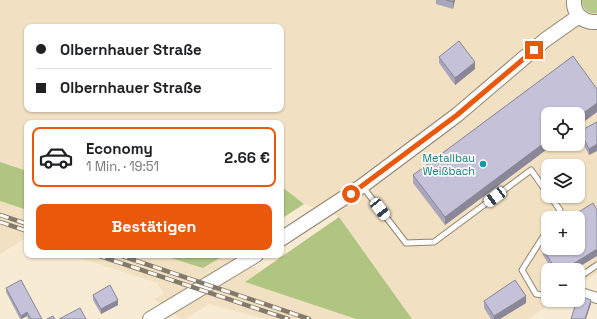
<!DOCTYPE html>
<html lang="de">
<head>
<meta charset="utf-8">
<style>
  :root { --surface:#fff; --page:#f2f2f2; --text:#202124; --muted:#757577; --line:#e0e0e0; --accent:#ea580c }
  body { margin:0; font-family:"Space Grotesk",sans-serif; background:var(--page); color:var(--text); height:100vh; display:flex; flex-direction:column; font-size:15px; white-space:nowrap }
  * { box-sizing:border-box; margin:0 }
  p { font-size:13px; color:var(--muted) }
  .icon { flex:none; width:22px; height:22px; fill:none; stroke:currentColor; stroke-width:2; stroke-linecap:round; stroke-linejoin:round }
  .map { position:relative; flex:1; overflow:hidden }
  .panel { position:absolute; left:24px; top:120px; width:260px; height:138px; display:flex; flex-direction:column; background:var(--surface); border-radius:8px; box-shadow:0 1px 3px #0004 }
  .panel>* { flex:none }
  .banner { position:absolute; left:24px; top:24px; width:260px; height:88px; border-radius:8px; box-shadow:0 1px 3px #0004; display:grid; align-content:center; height:88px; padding:0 12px; background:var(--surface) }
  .controls { position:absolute; left:541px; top:107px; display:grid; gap:8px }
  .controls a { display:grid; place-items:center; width:44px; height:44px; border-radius:8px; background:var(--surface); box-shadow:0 1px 3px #0004; font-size:20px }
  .end { position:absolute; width:18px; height:18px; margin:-9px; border:5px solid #ea580c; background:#fff; box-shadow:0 0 0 2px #fff }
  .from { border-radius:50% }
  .car { position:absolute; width:12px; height:24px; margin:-12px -6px; border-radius:5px; box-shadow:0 0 3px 1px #0007; background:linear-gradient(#fff 24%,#345 0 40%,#fff 0 76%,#345 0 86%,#fff 0) }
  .banner b { display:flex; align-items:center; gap:14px; height:38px; font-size:15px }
  .banner b+b { border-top:1px solid var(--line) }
  .banner i { width:10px; height:10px; background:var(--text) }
  ul { padding:7px 0 0; list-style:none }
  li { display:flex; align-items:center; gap:12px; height:60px; margin:0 8px 6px; padding:0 4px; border:2px solid transparent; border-radius:8px }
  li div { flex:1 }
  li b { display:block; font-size:15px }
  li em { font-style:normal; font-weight:800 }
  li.active { border-color:var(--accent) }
  li>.icon { width:36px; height:36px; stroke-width:1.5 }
  .button { display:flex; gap:8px; margin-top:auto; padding:8px 12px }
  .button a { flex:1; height:46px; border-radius:8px; background:var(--accent); color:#fff; font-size:16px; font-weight:800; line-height:46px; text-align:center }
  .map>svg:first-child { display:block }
  .built { fill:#f1e0c2; fill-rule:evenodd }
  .green { fill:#b7ca8c }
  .forest { fill:#b0c581 }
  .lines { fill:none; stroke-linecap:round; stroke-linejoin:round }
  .lane-casing { stroke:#918570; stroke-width:7 }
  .street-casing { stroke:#918570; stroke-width:12 }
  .secondary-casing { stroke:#918570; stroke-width:16 }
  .lane { stroke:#fff; stroke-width:5 }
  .street { stroke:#fff; stroke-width:10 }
  .secondary { stroke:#fff; stroke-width:14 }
  .rail-casing { stroke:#837a6b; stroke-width:4.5 }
  .rail { stroke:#fff9f0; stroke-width:3; stroke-dasharray:9; stroke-linecap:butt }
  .wall { fill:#a9a6bb }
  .shaded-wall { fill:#898798 }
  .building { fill:#c4c1d9; stroke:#898798 }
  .route { stroke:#ea580c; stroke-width:5 }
  .culture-dot { fill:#0f9aa8; stroke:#fff9f0; stroke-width:1.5 }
  .labels { text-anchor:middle; stroke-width:3.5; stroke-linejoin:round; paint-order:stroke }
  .culture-label { font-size:11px; fill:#0d838f; stroke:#fff9f0; text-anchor:end }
</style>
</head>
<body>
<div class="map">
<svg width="597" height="319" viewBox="0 0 597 319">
  <rect width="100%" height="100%" fill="#f8ebd4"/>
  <g class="built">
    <path d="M0,0H597V273L578,286V270H548V300H556L528,319H412L339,217L304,204L281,186V123H27V171L0,162ZM27,27H281V109H27ZM548,114H578V144H548ZM548,166H578V196H548ZM548,218H578V248H548Z"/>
    <polygon points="0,201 27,210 27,241 19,238 23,240 0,254"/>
    <polygon points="71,255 161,255 203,268 225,255 233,255 260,271 245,282 356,319 265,319 209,304 185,319 181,319 154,299 164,294 157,283"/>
  </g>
  <path class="green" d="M582,0H597V13C588,14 582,9 582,0Z"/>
  <g class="forest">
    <polygon points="0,162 27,171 27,210 0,201"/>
    <polygon points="281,186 304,204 281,219"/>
    <polygon points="339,217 412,319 356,319 245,282"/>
    <polygon points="161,255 225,255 203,268"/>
  </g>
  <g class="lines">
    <defs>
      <g id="lane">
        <polyline points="363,187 406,243 434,242 531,170 548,194"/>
        <polyline points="550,196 560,210 555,218"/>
        <polyline points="548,229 522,270 536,294 548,296"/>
        <polyline points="578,278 597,265"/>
      </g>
      <polyline id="street" points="578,292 597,298"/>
      <g id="secondary">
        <path d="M574,0C573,14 583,23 597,22"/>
        <polyline points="281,239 362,186 457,115 545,40 579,16"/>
        <polyline points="150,319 256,255"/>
      </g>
    </defs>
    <use href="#lane" class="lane-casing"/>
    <use href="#street" class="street-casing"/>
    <use href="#secondary" class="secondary-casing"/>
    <use href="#lane" class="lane"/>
    <use href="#street" class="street"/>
    <use href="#secondary" class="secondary"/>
    <defs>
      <g id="rail">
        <polyline points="0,215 27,224"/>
        <polyline points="0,222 27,231"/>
        <polyline points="97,255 288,319"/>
        <polyline points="119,255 309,319"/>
      </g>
    </defs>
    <use href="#rail" class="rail-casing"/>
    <use href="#rail" class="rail"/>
  </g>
  <g class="wall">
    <polygon points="436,0 455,0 453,9 436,4"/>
    <polygon points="573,56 597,89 597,112 578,126 578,114 548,114 548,144 554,144 445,225 413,183 413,175"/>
    <polygon points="439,57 475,69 455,85 439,63"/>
    <polygon points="597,122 589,155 580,138 580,131"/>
    <polygon points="543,249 574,270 552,270 543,255"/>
    <polygon points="6,288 42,319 28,319 27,316 22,319 20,319 6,292"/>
    <polygon points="93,295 118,305 101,314 93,300"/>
    <polygon points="484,301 526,303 500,319 491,319 484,308"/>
  </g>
  <g class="shaded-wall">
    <polygon points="453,0 455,0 453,9"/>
    <polygon points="475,62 475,69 455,85 455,78"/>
    <polygon points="597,103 597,112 578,126 578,117"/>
    <polygon points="548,140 548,144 554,144 445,225 445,217"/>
    <polygon points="597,144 597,151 589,155 589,149"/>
    <polygon points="597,249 597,256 574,270 563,270"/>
    <polygon points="526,296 526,303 500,319 494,319 494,316"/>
    <polygon points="118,300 118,305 101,314 101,309"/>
    <polygon points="591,300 591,304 586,319 585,319"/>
    <polygon points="27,312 27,316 21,319 21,316"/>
  </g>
  <g class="building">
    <polygon points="446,0 453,0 453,2"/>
    <polygon points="459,41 475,62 455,78 439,57"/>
    <polygon points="573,56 597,89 597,103 578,117 578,114 548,114 548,140 445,217 413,175"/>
    <polygon points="597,122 597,144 589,149 580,131"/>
    <polygon points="593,203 597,210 597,249 563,270 556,270 543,249 548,246 548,248 578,248 578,218 569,218"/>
    <polygon points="21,280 42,319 31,319 27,312 21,316 6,288"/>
    <polygon points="515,280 526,296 494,316 484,301"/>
    <polygon points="110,285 118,300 101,309 93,295"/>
    <polygon points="578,295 591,300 585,319 571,319 577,300 578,300"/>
    <polygon points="80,308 86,319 59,319"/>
    <polygon points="53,316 55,319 47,319"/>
  </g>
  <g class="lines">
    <polyline class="route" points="351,194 457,115 534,50"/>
  </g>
  <circle class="culture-dot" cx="483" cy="164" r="4"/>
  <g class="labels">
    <g class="culture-label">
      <text x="475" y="162">Metallbau<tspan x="475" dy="13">Weißbach</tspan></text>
    </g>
  </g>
</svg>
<div class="controls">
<a><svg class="icon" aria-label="locate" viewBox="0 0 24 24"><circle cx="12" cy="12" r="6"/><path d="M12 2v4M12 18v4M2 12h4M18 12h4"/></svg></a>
<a><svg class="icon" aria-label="layers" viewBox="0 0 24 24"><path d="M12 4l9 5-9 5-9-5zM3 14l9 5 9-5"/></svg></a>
<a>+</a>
<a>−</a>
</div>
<i class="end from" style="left:351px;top:194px"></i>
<i class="end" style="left:534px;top:50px"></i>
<i class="car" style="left:495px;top:197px;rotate:233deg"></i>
<i class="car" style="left:380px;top:209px;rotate:142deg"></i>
<div class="banner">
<b><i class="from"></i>Olbernhauer Straße</b>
<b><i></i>Olbernhauer Straße</b>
</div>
<section class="panel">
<ul>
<li class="active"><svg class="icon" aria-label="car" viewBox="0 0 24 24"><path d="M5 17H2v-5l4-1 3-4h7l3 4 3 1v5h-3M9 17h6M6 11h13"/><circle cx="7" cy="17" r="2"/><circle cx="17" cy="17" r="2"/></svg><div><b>Economy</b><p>1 Min. · 19:51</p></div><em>2.66 €</em></li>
</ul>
<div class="button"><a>Bestätigen</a></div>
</section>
</div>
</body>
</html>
